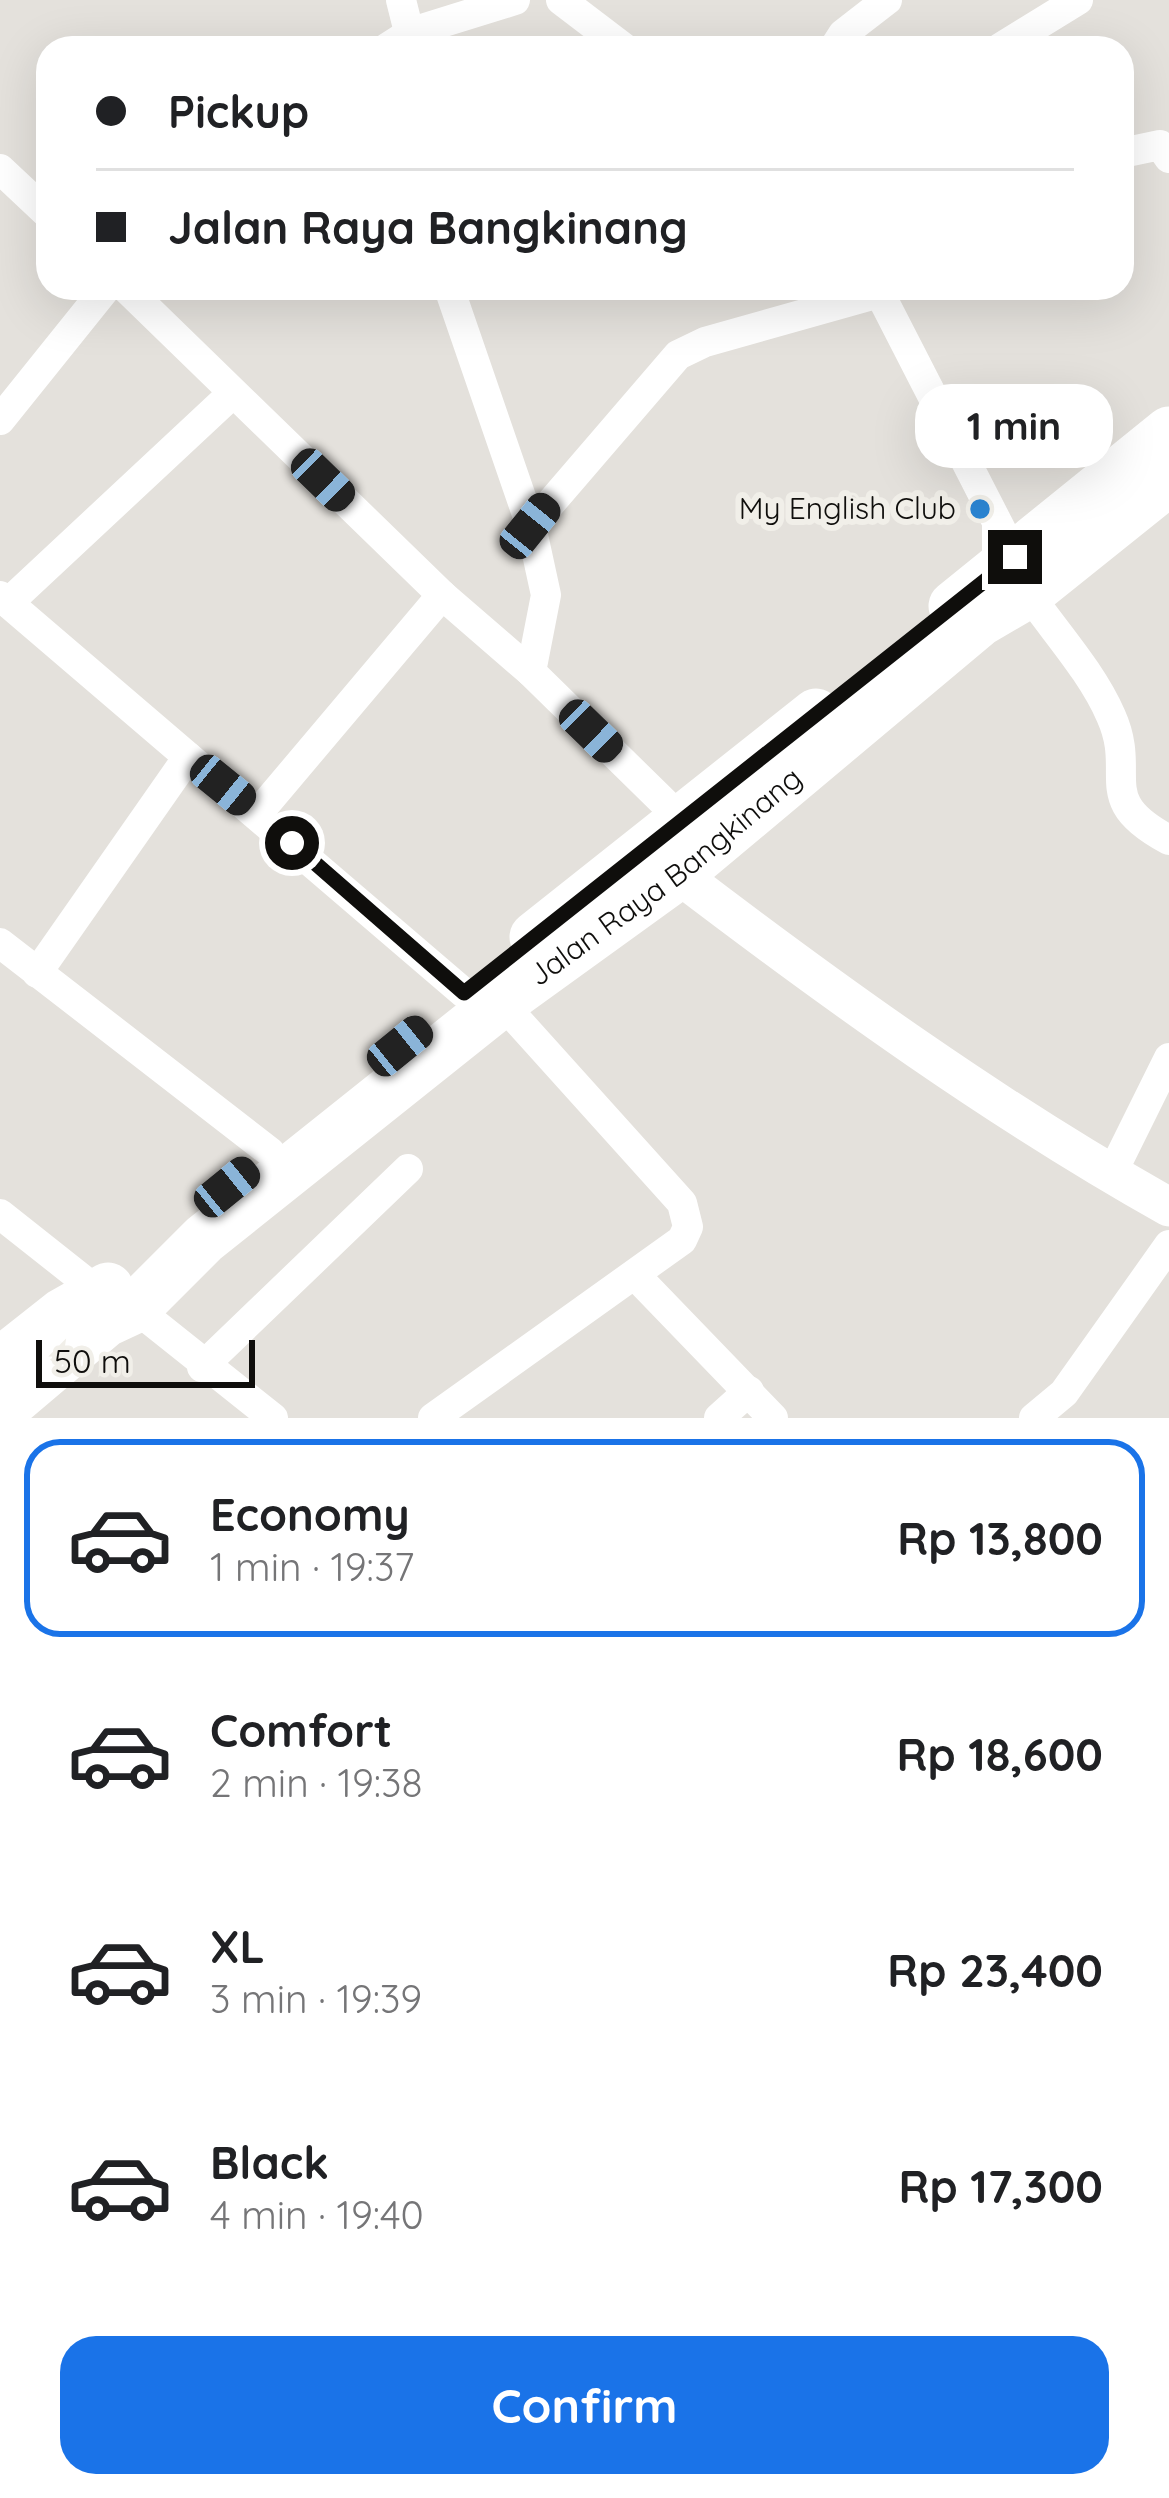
<!DOCTYPE html>
<html lang="en">
<head>
<meta charset="utf-8">
<style>
  :root { --surface:#fff; --page:#f6f6f6; --text:#202124; --muted:#757577; --line:#e0e0e0; --accent:#1a73e8 }
  body { margin:0; font-family:Quicksand,sans-serif; background:var(--page); color:var(--text); height:100vh; display:flex; flex-direction:column; font-size:45px; white-space:nowrap }
  * { box-sizing:border-box; margin:0 }
  p { font-size:39px; color:var(--muted) }
  .icon { flex:none; width:66px; height:66px; fill:none; stroke:currentColor; stroke-width:2; stroke-linecap:round; stroke-linejoin:round }
  .map { position:relative; height:1418px; overflow:hidden }
  .details { display:flex; flex-direction:column; background:var(--surface); flex:1 }
  .details>* { flex:none }
  .top-card { position:absolute; left:36px; top:36px; width:1098px; height:264px; border-radius:36px; box-shadow:0 12px 48px #0002; display:grid; align-content:center; height:264px; padding:0 60px; background:var(--surface) }
  .scale { position:absolute; left:36px; bottom:30px; width:219px; box-sizing:border-box; padding-left:12px; border:6px solid #0f0e0c; border-top:0; font-size:33px; line-height:42px; white-space:nowrap; color:#0f0e0c; -webkit-text-stroke:9px #f1efe9; paint-order:stroke }
  .end { position:absolute; width:54px; height:54px; margin:-27px; border:15px solid #0f0e0c; background:#fff; box-shadow:0 0 0 6px #fff }
  .from { border-radius:50% }
  .bubble { position:absolute; height:84px; border-radius:36px; background:var(--surface); box-shadow:0 12px 48px #0002; font-size:39px; font-weight:800; line-height:84px; text-align:center }
  .car { position:absolute; width:36px; height:72px; margin:-36px -18px; border-radius:15px; box-shadow:0 0 9px 3px #0007; background:linear-gradient(#222 24%,#8ab4d8 0 40%,#222 0 76%,#8ab4d8 0 86%,#222 0) }
  .top-card b { display:flex; align-items:center; gap:42px; height:114px; font-size:45px }
  .top-card b+b { border-top:3px solid var(--line) }
  .top-card i { width:30px; height:30px; background:var(--text) }
  ul { padding:21px 0 0; list-style:none }
  li { display:flex; align-items:center; gap:36px; height:198px; margin:0 24px 18px; padding:0 36px; border:6px solid transparent; border-radius:36px }
  li div { flex:1 }
  li b { display:block; font-size:45px }
  li em { font-style:normal; font-weight:800 }
  li.active { border-color:var(--accent) }
  li>.icon { width:108px; height:108px; stroke-width:1.5 }
  .cta { display:flex; gap:24px; margin-top:auto; padding:24px 60px }
  .cta a { flex:1; height:138px; border-radius:36px; background:var(--accent); color:#fff; font-size:48px; font-weight:800; line-height:138px; text-align:center }
  .map>svg:first-child { display:block }
  .lines { fill:none; stroke-linecap:round; stroke-linejoin:round }
  .minor { stroke:#fff; stroke-width:30 }
  .tertiary { stroke:#fff; stroke-width:39 }
  .trunk { stroke:#fff; stroke-width:51 }
  .route { stroke:#0f0e0c; stroke-width:15 }
  .poi-dot { fill:#2a84d1; stroke:#f1efe9; stroke-width:4.5 }
  .labels { text-anchor:middle; stroke-width:12; stroke-linejoin:round; paint-order:stroke }
  .poi-label { font-size:30px; fill:#0f0e0c; stroke:#f1efe9; text-anchor:end }
  .street-label { font-size:30px; fill:#0f0e0c; stroke:#f1efe9 }
</style>
</head>
<body>
<div class="map">
<svg width="1169" height="1418" viewBox="0 0 1169 1418">
  <rect width="100%" height="100%" fill="#e4e1dc"/>
  <g class="lines">
    <g class="minor">
      <polyline points="401,0 413,48"/>
      <polyline points="561,0 624,48"/>
      <polyline points="387,48 412,32 515,0"/>
      <polyline points="834,48 843,34 887,0"/>
      <polyline points="1000,48 1078,0"/>
      <polyline points="1122,153 1160,145 1169,158"/>
      <polyline points="0,169 48,214"/>
      <polyline points="126,288 442,595 531,672"/>
      <polyline points="449,288 531,526 546,595 531,672 682,820"/>
      <polyline points="877,288 1015,557"/>
      <polyline points="0,420 106,288"/>
      <polyline points="531,526 678,355 705,342 879,293"/>
      <path d="M1028,593C1055,632 1092,672 1111,716C1138,776 1092,799 1169,840"/>
      <polyline points="0,596 464,993"/>
      <polyline points="8,603 233,393"/>
      <polyline points="258,813 442,595"/>
      <polyline points="0,943 270,1152"/>
      <polyline points="37,973 188,757"/>
      <polyline points="1111,1175 1169,1058"/>
      <polyline points="0,1214 101,1294"/>
      <polyline points="636,1276 773,1418"/>
      <polyline points="135,1308 273,1418"/>
      <polyline points="202,1367 408,1169"/>
      <polyline points="433,1418 682,1240 688,1227 682,1203 501,1002"/>
      <polyline points="719,1418 749,1391"/>
      <polyline points="1034,1418 1064,1393 1169,1245"/>
    </g>
    <path class="tertiary" d="M678,874C834,993 998,1111 1169,1207"/>
    <g class="trunk">
      <polyline points="954,606 1169,432"/>
      <polyline points="535,937 816,714"/>
      <polyline points="0,1363 62,1314 108,1288"/>
      <path id="s1" d="M0,1411L105,1322L135,1308L204,1239L501,1002L678,874L980,621L1028,593L1169,480"/>
    </g>
  </g>
  <g class="lines">
    <polyline class="route" points="292,843 464,993 1015,557"/>
  </g>
  <circle class="poi-dot" cx="980" cy="509" r="12"/>
  <g class="labels">
    <g class="poi-label">
      <text x="956" y="519">My English Club</text>
    </g>
    <g class="street-label">
      <text dy="10" stroke="none"><textPath href="#s1" startOffset="855">Jalan Raya Bangkinang</textPath></text>
    </g>
  </g>
</svg>
<div class="scale">50 m</div>
<i class="end from" style="left:292px;top:843px"></i>
<i class="end" style="left:1015px;top:557px"></i>
<div class="bubble" style="left:915px;top:384px;width:198px">1 min</div>
<i class="car" style="left:323px;top:480px;rotate:134deg"></i>
<i class="car" style="left:530px;top:526px;rotate:39deg"></i>
<i class="car" style="left:591px;top:731px;rotate:134deg"></i>
<i class="car" style="left:223px;top:785px;rotate:129deg"></i>
<i class="car" style="left:400px;top:1046px;rotate:51deg"></i>
<i class="car" style="left:227px;top:1187px;rotate:51deg"></i>
<div class="top-card">
<b><i class="from"></i>Pickup</b>
<b><i></i>Jalan Raya Bangkinang</b>
</div>
</div>
<section class="details">
<ul>
<li class="active"><svg class="icon" aria-label="car" viewBox="0 0 24 24"><path d="M5 17H2v-5l4-1 3-4h7l3 4 3 1v5h-3M9 17h6M6 11h13"/><circle cx="7" cy="17" r="2"/><circle cx="17" cy="17" r="2"/></svg><div><b>Economy</b><p>1 min · 19:37</p></div><em>Rp 13,800</em></li>
<li><svg class="icon" aria-label="car" viewBox="0 0 24 24"><path d="M5 17H2v-5l4-1 3-4h7l3 4 3 1v5h-3M9 17h6M6 11h13"/><circle cx="7" cy="17" r="2"/><circle cx="17" cy="17" r="2"/></svg><div><b>Comfort</b><p>2 min · 19:38</p></div><em>Rp 18,600</em></li>
<li><svg class="icon" aria-label="car" viewBox="0 0 24 24"><path d="M5 17H2v-5l4-1 3-4h7l3 4 3 1v5h-3M9 17h6M6 11h13"/><circle cx="7" cy="17" r="2"/><circle cx="17" cy="17" r="2"/></svg><div><b>XL</b><p>3 min · 19:39</p></div><em>Rp 23,400</em></li>
<li><svg class="icon" aria-label="car" viewBox="0 0 24 24"><path d="M5 17H2v-5l4-1 3-4h7l3 4 3 1v5h-3M9 17h6M6 11h13"/><circle cx="7" cy="17" r="2"/><circle cx="17" cy="17" r="2"/></svg><div><b>Black</b><p>4 min · 19:40</p></div><em>Rp 17,300</em></li>
</ul>
<div class="cta"><a>Confirm</a></div>
</section>
</body>
</html>
